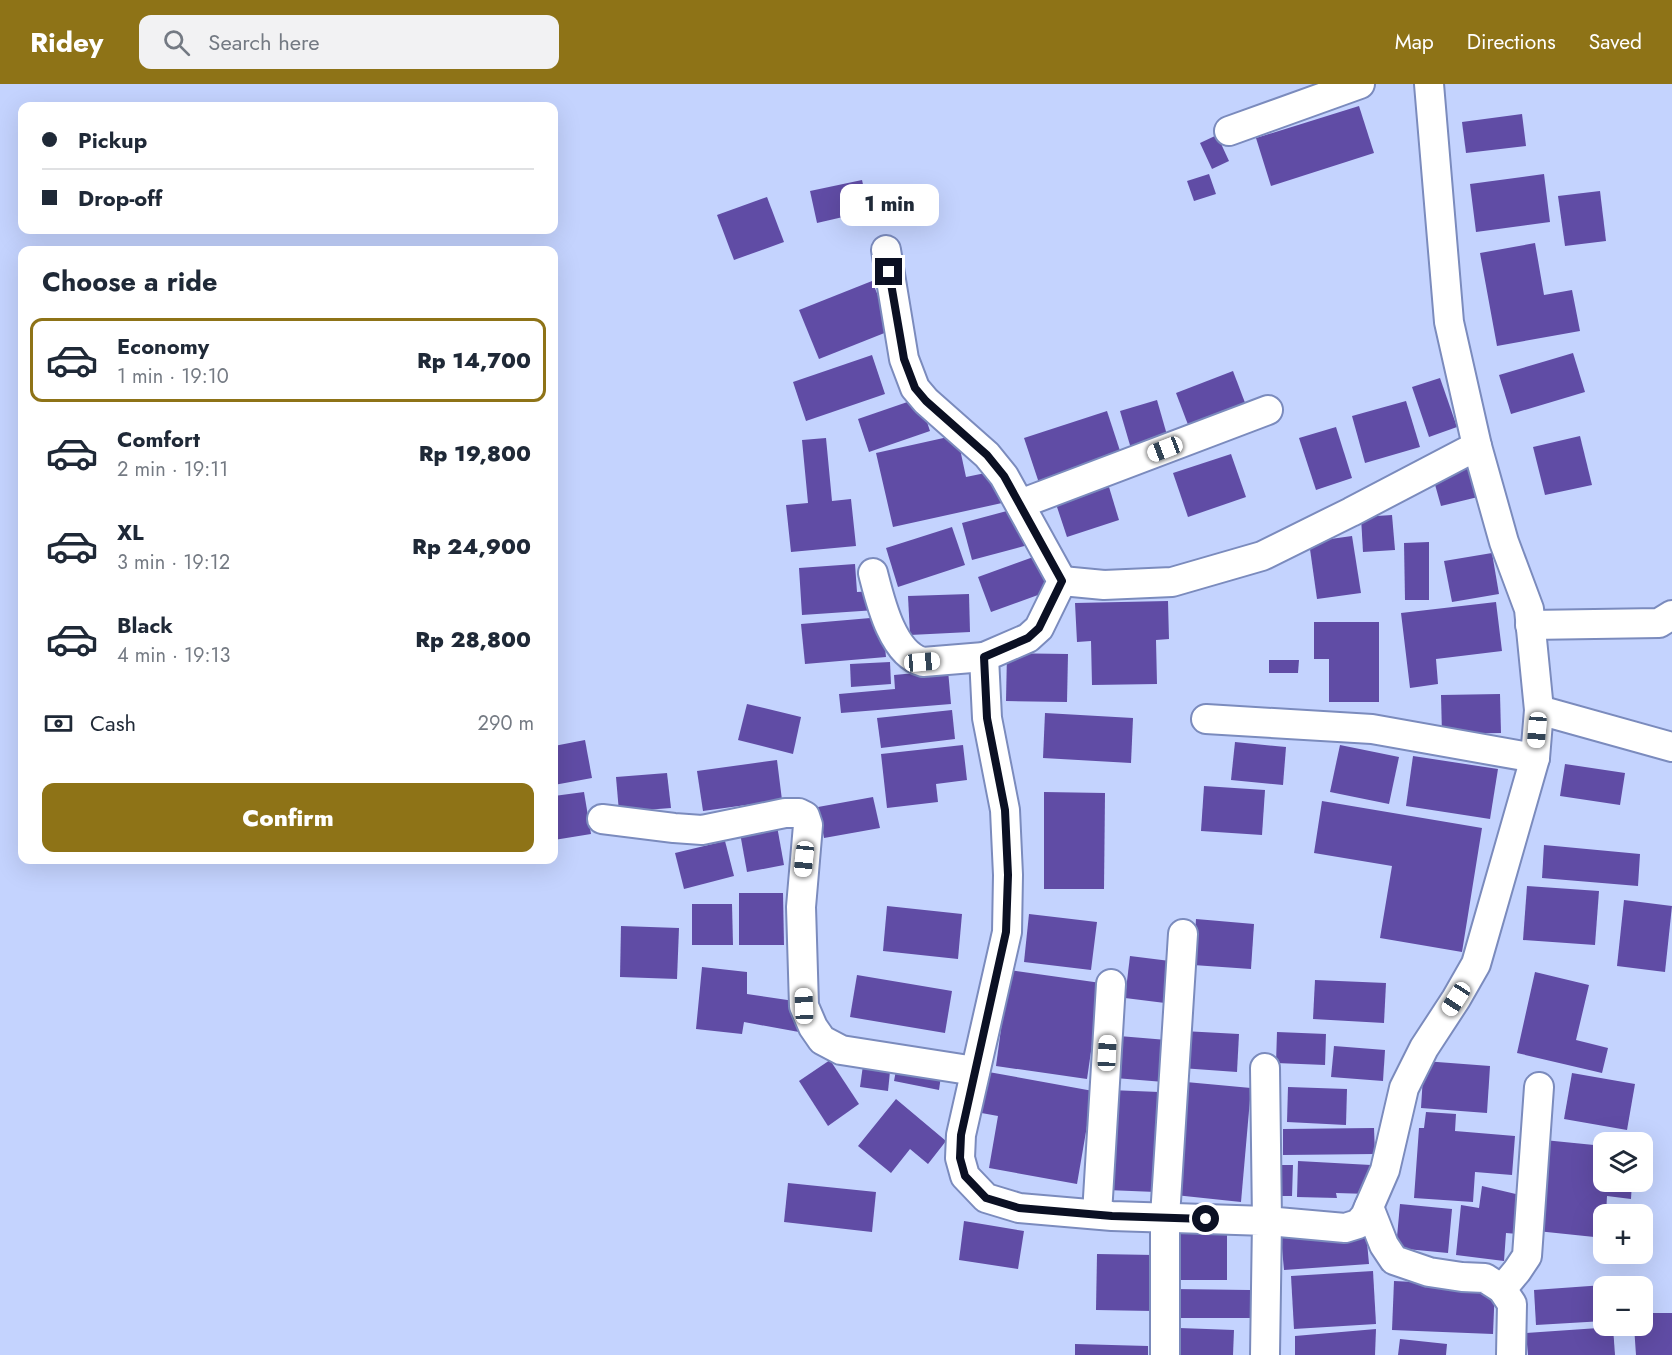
<!DOCTYPE html>
<html lang="en">
<head>
<meta charset="utf-8">
<style>
  :root { --surface:#fff; --page:#f2f2f3; --text:#1f2937; --muted:#747a83; --line:#e0e1e3; --accent:#8e7317 }
  body { margin:0; font-family:Jost,sans-serif; background:var(--page); color:var(--text); height:100vh; display:flex; flex-direction:column; font-size:22px; white-space:nowrap }
  * { box-sizing:border-box; margin:0 }
  p { font-size:20px; color:var(--muted) }
  .icon { flex:none; width:33px; height:33px; fill:none; stroke:currentColor; stroke-width:2; stroke-linecap:round; stroke-linejoin:round }
  .map { position:relative; flex:1; overflow:hidden }
  .panel { position:absolute; left:18px; top:162px; width:540px; height:618px; display:flex; flex-direction:column; background:var(--surface); border-radius:12px; box-shadow:0 6px 24px #0002 }
  .panel>* { flex:none }
  .top-card { position:absolute; left:18px; top:18px; width:540px; height:132px; border-radius:12px; box-shadow:0 6px 24px #0002; display:grid; align-content:center; height:132px; padding:0 24px; background:var(--surface) }
  .buttons { position:absolute; left:1593px; top:1048px; display:grid; gap:12px }
  .buttons a { display:grid; place-items:center; width:60px; height:60px; border-radius:12px; background:var(--surface); box-shadow:0 6px 24px #0002; font-size:30px }
  .end { position:absolute; width:27px; height:27px; margin:-14px; border:8px solid #0b1023; background:#fff; box-shadow:0 0 0 3px #fff }
  .from { border-radius:50% }
  .bubble { position:absolute; height:42px; border-radius:12px; background:var(--surface); box-shadow:0 6px 24px #0002; font-size:20px; font-weight:800; line-height:42px; text-align:center }
  .car { position:absolute; width:18px; height:36px; margin:-18px -9px; border-radius:8px; box-shadow:0 0 4px 2px #0007; background:linear-gradient(#fff 24%,#345 0 40%,#fff 0 76%,#345 0 86%,#fff 0) }
  .top-card b { display:flex; align-items:center; gap:21px; height:57px; font-size:22px }
  .top-card b+b { border-top:2px solid var(--line) }
  .top-card i { width:15px; height:15px; background:var(--text) }
  ul { padding:0; list-style:none }
  li { display:flex; align-items:center; gap:18px; height:84px; margin:0 12px 9px; padding:0 12px; border:3px solid transparent; border-radius:12px }
  li div { flex:1 }
  li b { display:block; font-size:22px }
  li em { font-style:normal; font-weight:800 }
  li.on { border-color:var(--accent) }
  li>.icon { width:54px; height:54px; stroke-width:1.5 }
  h2 { padding:0 24px; font-size:27px; line-height:72px }
  .pay { display:flex; align-items:center; gap:15px; height:66px; padding:0 24px; font-size:22px }
  .pay p { margin-inline-start:auto }
  .button { display:flex; gap:12px; margin-top:auto; padding:12px 24px }
  .button a { flex:1; height:69px; border-radius:12px; background:var(--accent); color:#fff; font-size:24px; font-weight:800; line-height:69px; text-align:center }
  header { display:flex; align-items:center; gap:36px; box-sizing:border-box; height:84px; padding:0 30px; background:var(--accent); color:#fff }
  header strong { font-size:28px }
  nav { display:flex; gap:33px; margin-inline-start:auto; font-size:21px }
  .search { width:420px; height:54px; background:var(--page); display:flex; align-items:center; gap:15px; box-sizing:border-box; padding:0 21px; border-radius:12px; color:var(--muted); font-size:22px }
  .map>svg:first-child { display:block }
  .building { fill:#604ca5 }
  .lines { fill:none; stroke-linecap:round; stroke-linejoin:round }
  .street-casing { stroke:#7b8bbd; stroke-width:32 }
  .street { stroke:#fff; stroke-width:28 }
  .route { stroke:#0b1023; stroke-width:8 }
</style>
</head>
<body>
<header>
<strong>Ridey</strong>
<div class="search"><svg class="icon" aria-label="search" viewBox="0 0 24 24"><circle cx="10" cy="10" r="6"/><path d="M15 15l6 6"/></svg>Search here</div>
<nav><a>Map</a><a>Directions</a><a>Saved</a></nav>
</header>
<div class="map">
<svg width="1672" height="1271" viewBox="0 0 1672 1271">
  <rect width="100%" height="100%" fill="#c4d3fe"/>
  <g class="building">
    <polygon points="1359,22 1374,69 1271,102 1256,54"/>
    <polygon points="1522,30 1526,62 1466,69 1462,38"/>
    <polygon points="1217,51 1229,77 1212,85 1200,59"/>
    <polygon points="1209,90 1216,110 1194,117 1187,97"/>
    <polygon points="1544,90 1550,138 1476,148 1470,100"/>
    <polygon points="862,96 869,127 817,139 810,107"/>
    <polygon points="1600,107 1606,157 1565,162 1558,112"/>
    <polygon points="767,113 784,158 734,176 717,131"/>
    <polygon points="1535,159 1544,211 1572,206 1580,247 1497,262 1480,169"/>
    <polygon points="872,197 892,246 819,275 799,226"/>
    <polygon points="1573,269 1585,308 1511,330 1499,291"/>
    <polygon points="872,271 885,310 806,337 793,298"/>
    <polygon points="1233,287 1247,324 1190,346 1176,309"/>
    <polygon points="1440,294 1457,343 1429,353 1412,303"/>
    <polygon points="919,314 930,347 869,368 858,335"/>
    <polygon points="1157,316 1169,358 1132,368 1120,327"/>
    <polygon points="1406,317 1420,363 1365,379 1352,332"/>
    <polygon points="1107,327 1123,376 1040,402 1024,354"/>
    <polygon points="1336,343 1352,394 1316,406 1299,354"/>
    <polygon points="957,351 966,393 995,387 1002,419 893,443 876,369"/>
    <polygon points="1580,352 1592,401 1545,411 1533,363"/>
    <polygon points="826,354 832,417 851,415 856,462 791,468 786,421 808,419 802,356"/>
    <polygon points="1231,370 1246,413 1188,433 1173,389"/>
    <polygon points="1474,380 1482,412 1441,422 1432,390"/>
    <polygon points="1109,403 1119,436 1067,453 1056,420"/>
    <polygon points="1018,424 1028,461 972,476 962,439"/>
    <polygon points="1392,431 1395,466 1363,468 1361,433"/>
    <polygon points="952,443 965,481 898,503 886,464"/>
    <polygon points="1352,452 1361,509 1317,515 1309,458"/>
    <polygon points="1429,458 1429,516 1405,516 1404,459"/>
    <polygon points="1492,469 1499,510 1452,518 1444,477"/>
    <polygon points="1036,472 1049,507 991,528 978,493"/>
    <polygon points="855,480 857,508 875,507 876,526 802,531 799,484"/>
    <polygon points="969,510 970,548 910,551 908,512"/>
    <polygon points="1168,517 1169,555 1156,556 1157,600 1092,601 1091,557 1077,558 1075,519"/>
    <polygon points="1496,518 1502,567 1436,575 1438,600 1410,604 1401,529"/>
    <polygon points="882,533 886,573 805,580 801,540"/>
    <polygon points="1314,538 1379,538 1379,618 1329,618 1329,575 1314,575"/>
    <polygon points="1007,569 1068,570 1067,618 1006,617"/>
    <polygon points="1269,576 1299,576 1298,589 1269,589"/>
    <polygon points="890,578 891,600 851,603 850,580"/>
    <polygon points="948,586 951,620 841,629 839,610 895,605 894,591"/>
    <polygon points="1500,610 1501,649 1442,650 1441,611"/>
    <polygon points="747,620 801,633 793,670 738,656"/>
    <polygon points="952,626 955,655 881,664 877,634"/>
    <polygon points="1045,629 1133,634 1131,679 1043,674"/>
    <polygon points="585,656 592,694 554,701 554,662"/>
    <polygon points="1235,658 1286,663 1283,701 1231,696"/>
    <polygon points="963,661 967,696 936,700 938,718 887,724 881,670"/>
    <polygon points="1340,661 1399,673 1389,720 1330,708"/>
    <polygon points="1413,672 1498,685 1490,735 1406,722"/>
    <polygon points="777,676 782,716 703,727 697,687"/>
    <polygon points="1565,680 1625,689 1620,721 1560,712"/>
    <polygon points="667,689 671,724 619,728 616,693"/>
    <polygon points="1204,702 1265,706 1262,751 1201,747"/>
    <polygon points="584,708 591,750 554,756 554,712"/>
    <polygon points="1044,708 1105,709 1104,805 1044,805"/>
    <polygon points="873,713 880,744 824,754 818,723"/>
    <polygon points="1322,717 1482,744 1462,868 1380,854 1392,782 1314,769"/>
    <polygon points="777,742 784,781 747,788 740,749"/>
    <polygon points="725,757 734,792 684,805 675,769"/>
    <polygon points="1544,761 1640,770 1638,802 1542,794"/>
    <polygon points="1527,802 1599,807 1595,861 1523,856"/>
    <polygon points="739,809 783,809 784,861 739,861"/>
    <polygon points="1624,816 1672,822 1665,888 1617,882"/>
    <polygon points="692,820 732,820 733,861 692,861"/>
    <polygon points="887,822 962,830 958,875 883,867"/>
    <polygon points="1029,830 1097,838 1091,886 1024,878"/>
    <polygon points="1196,835 1254,840 1251,885 1193,881"/>
    <polygon points="621,842 679,844 677,895 620,893"/>
    <polygon points="1130,872 1170,877 1165,919 1125,914"/>
    <polygon points="702,883 747,888 747,910 801,918 799,948 744,938 742,950 696,945"/>
    <polygon points="1009,886 1101,899 1087,995 996,982"/>
    <polygon points="1535,888 1589,901 1576,956 1608,964 1602,989 1517,969"/>
    <polygon points="857,891 952,907 945,949 850,933"/>
    <polygon points="1315,896 1386,899 1384,939 1313,935"/>
    <polygon points="1183,947 1239,950 1237,988 1181,984"/>
    <polygon points="1277,948 1326,950 1325,981 1276,979"/>
    <polygon points="1119,952 1167,956 1164,998 1115,994"/>
    <polygon points="1334,962 1385,966 1383,997 1331,993"/>
    <polygon points="864,974 891,978 888,1007 860,1003"/>
    <polygon points="830,976 859,1020 828,1042 799,997"/>
    <polygon points="898,976 942,985 939,1006 894,997"/>
    <polygon points="1424,977 1490,982 1487,1029 1421,1024"/>
    <polygon points="983,987 1093,1007 1077,1100 989,1084 998,1032 976,1028"/>
    <polygon points="1572,989 1635,1000 1627,1046 1564,1035"/>
    <polygon points="1186,998 1251,1004 1241,1118 1175,1111"/>
    <polygon points="1288,1003 1347,1005 1346,1041 1287,1038"/>
    <polygon points="1110,1006 1159,1008 1156,1108 1107,1106"/>
    <polygon points="896,1015 946,1057 928,1080 910,1065 891,1089 858,1062"/>
    <polygon points="1426,1028 1456,1030 1455,1047 1515,1052 1512,1091 1475,1088 1473,1118 1414,1114 1419,1044 1424,1044"/>
    <polygon points="1374,1044 1375,1070 1283,1071 1283,1045"/>
    <polygon points="1544,1056 1604,1062 1604,1098 1632,1098 1631,1115 1607,1112 1606,1131 1604,1131 1604,1154 1537,1147"/>
    <polygon points="1298,1077 1371,1081 1369,1110 1336,1109 1337,1114 1297,1113"/>
    <polygon points="1272,1081 1293,1081 1292,1112 1271,1112"/>
    <polygon points="788,1099 876,1108 872,1148 784,1138"/>
    <polygon points="1482,1102 1520,1111 1518,1150 1506,1149 1504,1177 1456,1171 1461,1121 1479,1124"/>
    <polygon points="1400,1120 1452,1125 1448,1169 1396,1164"/>
    <polygon points="964,1137 1024,1147 1018,1185 959,1176"/>
    <rect x="1173" y="1143" width="54" height="53"/>
    <polygon points="1366,1147 1369,1180 1284,1186 1281,1153"/>
    <polygon points="1097,1170 1154,1171 1153,1227 1096,1226"/>
    <polygon points="1373,1187 1376,1240 1294,1245 1291,1192"/>
    <polygon points="1394,1197 1495,1202 1493,1250 1392,1246"/>
    <polygon points="1604,1201 1604,1237 1536,1241 1534,1206"/>
    <polygon points="1172,1205 1250,1206 1250,1234 1172,1234"/>
    <polygon points="1642,1229 1672,1229 1672,1271 1636,1271 1634,1242 1642,1242"/>
    <polygon points="1613,1243 1615,1271 1528,1271 1526,1249"/>
    <polygon points="1179,1244 1234,1246 1233,1271 1178,1271"/>
    <polygon points="1376,1245 1375,1271 1295,1271 1295,1252"/>
    <polygon points="1400,1255 1447,1260 1446,1271 1398,1271"/>
    <polygon points="1075,1260 1148,1262 1148,1271 1075,1271"/>
  </g>
  <g class="lines">
    <defs>
      <g id="street">
        <polyline points="1229,47 1360,0"/>
        <polyline points="886,166 904,275 915,304 926,317 987,371 1004,392 1062,497 1039,544 1028,554 984,573 987,634 1005,726 1008,791 1007,848 961,1051 960,1074 965,1092 986,1114 1019,1124 1112,1132 1267,1137 1265,1271"/>
        <polyline points="1020,420 1268,326"/>
        <path d="M873,489C880,516 892,570 923,578L984,573"/>
        <polyline points="1062,497 1104,501 1172,498 1262,472 1351,428 1477,362"/>
        <polyline points="1530,541 1659,539 1672,531"/>
        <polyline points="1539,626 1672,663"/>
        <polyline points="1206,635 1372,645 1535,674"/>
        <polyline points="602,735 674,744 702,746 785,729 799,729 805,732 808,741 801,823 804,922 813,943 822,956 841,966 975,987"/>
        <polyline points="1265,984 1267,1137 1345,1144 1358,1140 1365,1132 1385,1086 1404,1004 1424,964 1456,915 1476,880 1535,674 1539,626 1529,525 1504,458 1477,362 1449,238 1429,0"/>
        <polyline points="1369,1123 1384,1161 1394,1176 1429,1188 1462,1193 1485,1194 1502,1205 1512,1220 1511,1271"/>
        <polyline points="1097,1130 1111,900"/>
        <polyline points="1502,1205 1517,1187 1527,1172 1539,1003"/>
        <polyline points="1165,1271 1165,1133 1183,850"/>
      </g>
    </defs>
    <use href="#street" class="street-casing"/>
    <use href="#street" class="street"/>
  </g>
  <g class="lines">
    <polyline class="route" points="889,188 904,275 915,304 926,317 987,371 1004,392 1062,497 1039,544 1028,554 984,573 987,634 1005,726 1008,791 1006,848 961,1051 960,1074 965,1092 986,1114 1019,1124 1112,1132 1206,1135"/>
  </g>
</svg>
<div class="buttons">
<a><svg class="icon" aria-label="layers" viewBox="0 0 24 24"><path d="M12 4l9 5-9 5-9-5zM3 14l9 5 9-5"/></svg></a>
<a>+</a>
<a>−</a>
</div>
<i class="end from" style="left:1206px;top:1135px"></i>
<i class="end" style="left:889px;top:188px"></i>
<div class="bubble" style="left:840px;top:100px;width:99px">1 min</div>
<i class="car" style="left:1165px;top:365px;rotate:249deg"></i>
<i class="car" style="left:922px;top:578px;rotate:85deg"></i>
<i class="car" style="left:1537px;top:646px;rotate:185deg"></i>
<i class="car" style="left:804px;top:775px;rotate:186deg"></i>
<i class="car" style="left:1456px;top:915px;rotate:213deg"></i>
<i class="car" style="left:804px;top:922px;rotate:358deg"></i>
<i class="car" style="left:1107px;top:969px;rotate:3deg"></i>
<div class="top-card">
<b><i class="from"></i>Pickup</b>
<b><i></i>Drop-off</b>
</div>
<section class="panel">
<h2>Choose a ride</h2>
<ul>
<li class="on"><svg class="icon" aria-label="car" viewBox="0 0 24 24"><path d="M5 17H2v-5l4-1 3-4h7l3 4 3 1v5h-3M9 17h6M6 11h13"/><circle cx="7" cy="17" r="2"/><circle cx="17" cy="17" r="2"/></svg><div><b>Economy</b><p>1 min · 19:10</p></div><em>Rp 14,700</em></li>
<li><svg class="icon" aria-label="car" viewBox="0 0 24 24"><path d="M5 17H2v-5l4-1 3-4h7l3 4 3 1v5h-3M9 17h6M6 11h13"/><circle cx="7" cy="17" r="2"/><circle cx="17" cy="17" r="2"/></svg><div><b>Comfort</b><p>2 min · 19:11</p></div><em>Rp 19,800</em></li>
<li><svg class="icon" aria-label="car" viewBox="0 0 24 24"><path d="M5 17H2v-5l4-1 3-4h7l3 4 3 1v5h-3M9 17h6M6 11h13"/><circle cx="7" cy="17" r="2"/><circle cx="17" cy="17" r="2"/></svg><div><b>XL</b><p>3 min · 19:12</p></div><em>Rp 24,900</em></li>
<li><svg class="icon" aria-label="car" viewBox="0 0 24 24"><path d="M5 17H2v-5l4-1 3-4h7l3 4 3 1v5h-3M9 17h6M6 11h13"/><circle cx="7" cy="17" r="2"/><circle cx="17" cy="17" r="2"/></svg><div><b>Black</b><p>4 min · 19:13</p></div><em>Rp 28,800</em></li>
</ul>
<div class="pay"><svg class="icon" aria-label="cash" viewBox="0 0 24 24"><path d="M3 7h18v10H3z"/><circle cx="12" cy="12" r="2"/></svg>Cash<p>290 m</p></div>
<div class="button"><a>Confirm</a></div>
</section>
</div>
</body>
</html>
